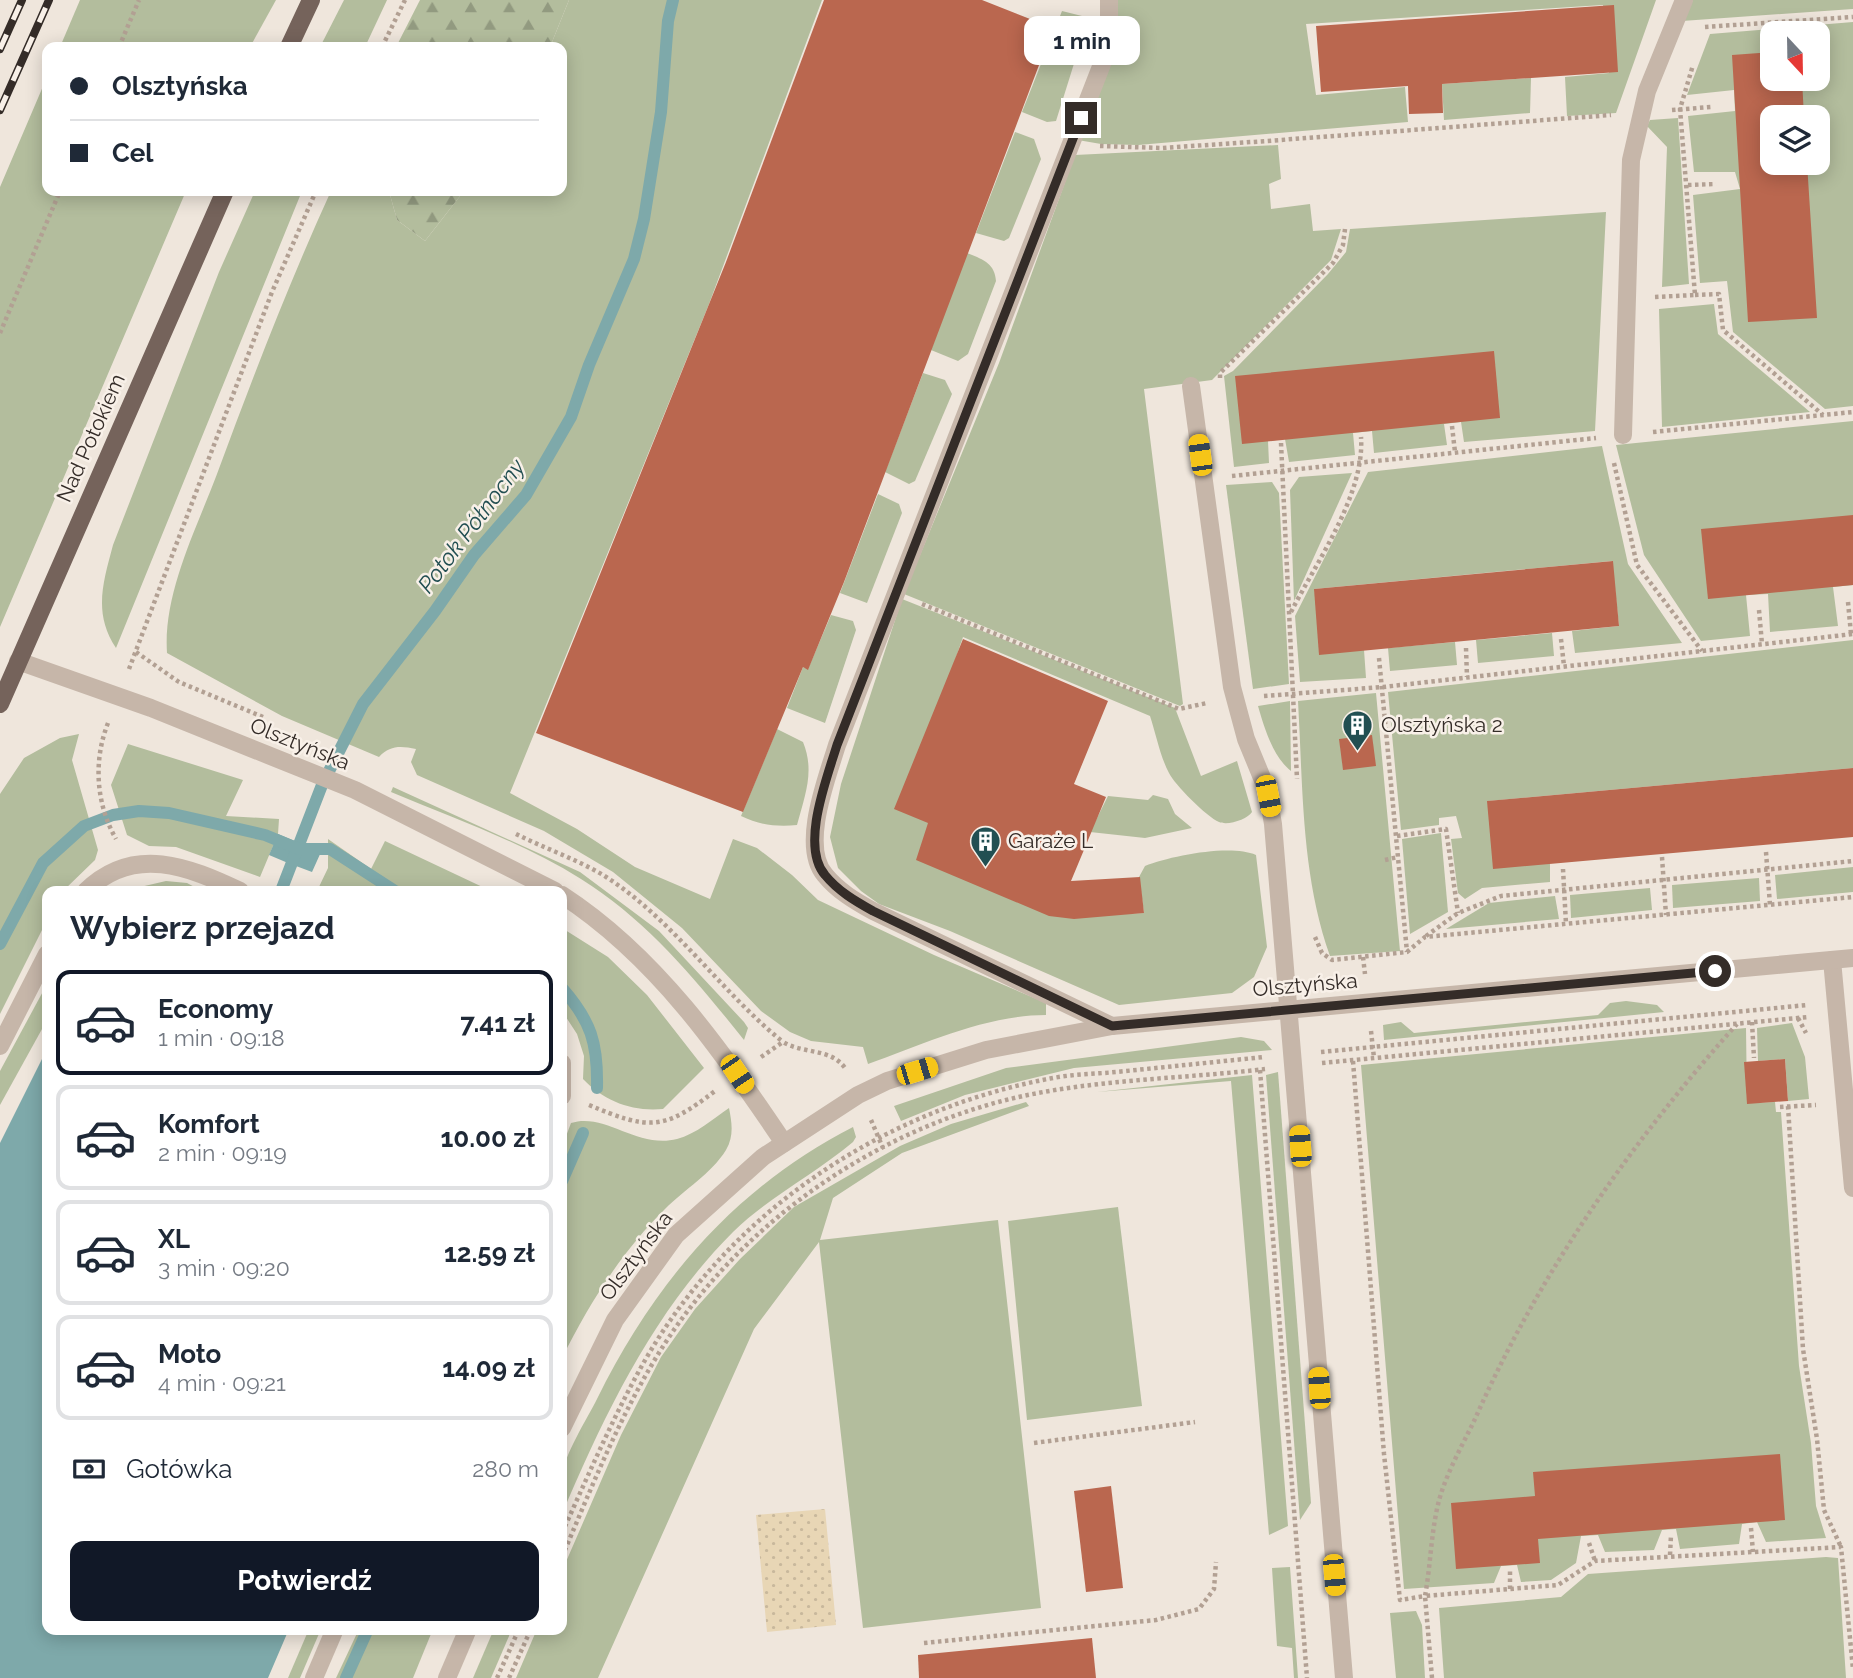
<!DOCTYPE html>
<html lang="pl">
<head>
<meta charset="utf-8">
<style>
  :root { --surface:#fff; --page:#f6f6f7; --text:#1f2937; --muted:#747a83; --line:#e0e1e3; --accent:#111827 }
  body { margin:0; font-family:Raleway,sans-serif; background:var(--page); color:var(--text); height:100vh; display:flex; flex-direction:column; font-size:26px; white-space:nowrap }
  * { box-sizing:border-box; margin:0 }
  p { font-size:23px; color:var(--muted) }
  .icon { flex:none; width:38px; height:38px; fill:none; stroke:currentColor; stroke-width:2; stroke-linecap:round; stroke-linejoin:round }
  .map { position:relative; flex:1; overflow:hidden }
  .side { position:absolute; left:42px; top:886px; width:525px; height:749px; display:flex; flex-direction:column; background:var(--surface); border-radius:14px; box-shadow:0 4px 18px #0003 }
  .side>* { flex:none }
  .top-card { position:absolute; left:42px; top:42px; width:525px; height:154px; border-radius:14px; box-shadow:0 4px 18px #0003; display:grid; align-content:center; height:154px; padding:0 28px; background:var(--surface) }
  .needle { width:46px; rotate:158deg }
  .tools { position:absolute; left:1760px; top:21px; display:grid; gap:14px }
  .tools a { display:grid; place-items:center; width:70px; height:70px; border-radius:14px; background:var(--surface); box-shadow:0 4px 18px #0003; font-size:35px }
  .end { position:absolute; width:32px; height:32px; margin:-16px; border:9px solid #342c28; background:#fff; box-shadow:0 0 0 4px #fff }
  .from { border-radius:50% }
  .bubble { position:absolute; height:49px; border-radius:14px; background:var(--surface); box-shadow:0 4px 18px #0003; font-size:23px; font-weight:700; line-height:49px; text-align:center }
  .car { position:absolute; width:21px; height:42px; margin:-21px -10px; border-radius:9px; box-shadow:0 0 5px 2px #0007; background:linear-gradient(#f5c518 24%,#345 0 40%,#f5c518 0 76%,#345 0 86%,#f5c518 0) }
  .top-card b { display:flex; align-items:center; gap:24px; height:66px; font-size:26px }
  .top-card b+b { border-top:2px solid var(--line) }
  .top-card i { width:18px; height:18px; background:var(--text) }
  ul { padding:0; list-style:none }
  li { display:flex; align-items:center; gap:21px; height:105px; margin:0 14px 10px; padding:0 14px; border:4px solid var(--line); border-radius:14px }
  li div { flex:1 }
  li b { display:block; font-size:26px }
  li em { font-style:normal; font-weight:700 }
  li.active { border-color:var(--accent) }
  li>.icon { width:63px; height:63px; stroke-width:1.5 }
  h2 { padding:0 28px; font-size:32px; line-height:84px }
  .pay { display:flex; align-items:center; gap:18px; height:77px; padding:0 28px; font-size:26px }
  .pay p { margin-inline-start:auto }
  .primary-button { display:flex; gap:14px; margin-top:auto; padding:14px 28px }
  .primary-button a { flex:1; height:80px; border-radius:14px; background:var(--accent); color:#fff; font-size:28px; font-weight:700; line-height:80px; text-align:center }
  .map>svg:first-child { display:block }
  .green { fill:#b3bd9d; fill-rule:evenodd }
  .forest { fill:url(#forest-firs) }
  .sand { fill:url(#sand-dots) }
  .water { fill:#7ea9aa }
  .lines { fill:none; stroke-linecap:round; stroke-linejoin:round }
  .stream { stroke:#7ea9aa; stroke-width:12 }
  .building { fill:#ba674f }
  .path { stroke:#b2a093; stroke-width:4.5; stroke-dasharray:3.5 3.5; stroke-linecap:butt }
  .minor { stroke:#c6b6a9; stroke-width:18 }
  .major { stroke:#75635b; stroke-width:18 }
  .rail-casing { stroke:#342c28; stroke-width:8 }
  .rail { stroke:#f8f0e8; stroke-width:5; stroke-dasharray:16; stroke-linecap:butt }
  .route { stroke:#342c28; stroke-width:9 }
  .labels { text-anchor:middle; stroke-width:5; stroke-linejoin:round; paint-order:stroke }
  .street-label { font-size:21px; fill:#342c28; stroke:#f8f0e8 }
  .poi-label { font-size:21px; fill:#342c28; stroke:#f8f0e8; text-anchor:start }
  .water-label { font-size:23px; font-style:italic; fill:#224f52; stroke:#f8f0e8 }
</style>
</head>
<body>
<div class="map">
<svg width="1853" height="1678" viewBox="0 0 1853 1678">
  <defs>
    <pattern id="forest-firs" width="22" height="20" patternUnits="userSpaceOnUse" patternTransform="scale(1.75)"><rect width="22" height="20" fill="#b3bd9d"/><path d="M5 1l3.5 6h-7zM16 11l3.5 6h-7z" fill="#929a80"/></pattern>
    <pattern id="sand-dots" width="8" height="8" patternUnits="userSpaceOnUse" patternTransform="scale(1.75)"><rect width="8" height="8" fill="#e8d6b5"/><path d="M2 2h.1M6 6h.1" fill="none" stroke="#c8b89c" stroke-width="1.8" stroke-linecap="round"/></pattern>
  </defs>
  <rect width="100%" height="100%" fill="#efe6dc"/>
  <g class="green">
    <polygon points="80,0 276,0 250,47 60,47"/>
    <polygon points="344,0 387,0 365,47 320,47"/>
    <path d="M569,0H822L709,304L510,793L577,829L635,867L710,899L733,839L757,848L792,875L818,900L934,955L1046,1003V1015C985,1015 924,1044 868,1064L863,1047L811,1041L790,1032L761,1011L682,928L613,872L544,831L417,775L411,762L416,749C401,746 390,745 379,757L282,716L167,653C163,593 196,530 217,474C252,379 289,283 331,191H389L397,220L425,241L464,191H562V47H550Z"/>
    <polygon points="1110,0 1656,0 1616,113 1567,116 1565,77 1609,73 1603,5 1306,24 1316,95 1405,87 1408,122 1138,145 1101,144 1072,139 1107,39"/>
    <polygon points="1693,0 1853,0 1853,9 1682,21"/>
    <polygon points="1062,11 1082,16 1083,35 1056,121 1047,122 1022,112"/>
    <path d="M1853,22V406L1825,409L1733,332L1727,281L1700,283L1693,195L1740,189L1735,172H1694L1688,116L1735,111L1734,90L1687,95L1710,34ZM1773,33H1818V79H1773ZM1773,117H1818V163H1773Z"/>
    <polygon points="47,77 47,191 186,191 0,627 0,187"/>
    <polygon points="1531,78 1530,113 1444,120 1442,84"/>
    <polygon points="1678,118 1689,284 1662,287 1667,147 1647,126 1650,120"/>
    <polygon points="1015,132 1034,139 1041,159 1009,238 1004,241 976,233"/>
    <polygon points="1278,145 1281,179 1269,184 1271,209 1310,204 1313,231 1341,229 1331,260 1212,380 1144,389 1183,704 1180,706 904,594 999,363 1075,155"/>
    <path d="M255,191H302L116,648C93,613 103,583 113,545L219,272Z"/>
    <polygon points="1606,212 1595,431 1464,442 1461,422 1444,424 1447,445 1374,453 1372,431 1353,433 1355,455 1289,462 1285,439 1268,441 1269,463 1234,467 1224,376 1233,371 1328,274 1346,252 1350,229"/>
    <path d="M967,253C982,259 995,263 996,281L968,354L958,361L931,350Z"/>
    <polygon points="1714,304 1718,334 1810,412 1662,427 1659,309"/>
    <polygon points="923,373 945,380 952,394 915,481 909,484 885,472"/>
    <polygon points="1853,421 1853,585 1833,587 1838,626 1770,632 1768,594 1746,595 1750,636 1701,641 1644,555 1616,445"/>
    <polygon points="1602,446 1628,564 1682,643 1575,653 1572,631 1619,626 1612,561 1314,589 1364,650 1366,678 1300,682 1295,616 1368,472"/>
    <polygon points="1352,473 1294,601 1290,490 1299,477"/>
    <polygon points="1272,482 1279,493 1289,684 1253,689 1226,485"/>
    <polygon points="878,494 899,504 902,513 867,603 840,593"/>
    <path d="M902,599L1175,708L1201,776L1237,761L1252,812C1248,819 1228,826 1219,822C1207,817 1174,784 1169,773C1160,756 1156,734 1150,716L963,637L906,803L1072,916L1144,913L1139,877L1145,866C1171,856 1230,844 1256,855L1267,947L1254,977L1232,993L1119,1005L950,931L879,904L861,891L838,868L830,837L841,784Z"/>
    <polygon points="831,615 853,621 856,630 825,723 787,708 803,667 808,669"/>
    <polygon points="1552,633 1554,656 1478,663 1476,640"/>
    <polygon points="1853,640 1853,768 1488,801 1550,864 1550,882 1482,888 1465,899 1458,893 1451,839 1462,838 1456,816 1439,818 1439,825 1401,830 1388,692"/>
    <polygon points="1455,642 1457,665 1390,671 1388,648"/>
    <path d="M1376,693L1400,951L1330,956C1301,874 1303,787 1298,701Z"/>
    <path d="M1290,701V702L1291,771C1273,757 1264,727 1258,706Z"/>
    <path d="M777,729L803,742C815,771 805,795 797,825C777,827 759,825 741,816Z"/>
    <polygon points="79,734 72,760 98,850 95,860 63,891 47,891 47,920 0,1014 0,794 24,758 60,738"/>
    <polygon points="128,744 243,780 226,816 279,819 278,834 260,877 176,847 149,846 127,835 111,785"/>
    <path d="M393,787L580,872L659,931L744,1022L748,1028L744,1040C696,980 647,920 581,879C522,842 455,819 391,792Z"/>
    <polygon points="1153,795 1168,799 1175,814 1192,828 1145,838 1090,832 1108,796 1148,800"/>
    <polygon points="1441,833 1448,912 1410,934 1402,839"/>
    <polygon points="328,839 371,869 385,841 491,891 317,891 328,868"/>
    <polygon points="1853,867 1853,892 1777,899 1775,875"/>
    <polygon points="1759,878 1760,901 1673,908 1672,885"/>
    <polygon points="166,881 187,883 202,891 123,891"/>
    <polygon points="1650,888 1652,910 1571,918 1570,895"/>
    <polygon points="1555,896 1559,919 1446,929 1489,903"/>
    <path d="M562,928L608,957L647,995L704,1068L663,1109C632,1112 604,1101 583,1079L584,1056L577,1034L562,1011Z"/>
    <polygon points="47,984 47,1020 0,1105 0,1071"/>
    <polygon points="1626,1001 1657,1005 1664,1012 1384,1040 1383,1025 1401,1022 1414,1033 1598,1015 1610,1003"/>
    <polygon points="1792,1023 1805,1057 1809,1099 1788,1101 1785,1059 1758,1061 1757,1028"/>
    <polygon points="1746,1028 1747,1103 1775,1102 1776,1112 1781,1112 1799,1366 1811,1443 1816,1506 1826,1538 1766,1542 1757,1522 1742,1524 1739,1544 1680,1549 1676,1529 1662,1530 1654,1550 1605,1552 1598,1535 1581,1536 1576,1563 1551,1580 1521,1582 1517,1565 1501,1566 1494,1583 1404,1589 1361,1065"/>
    <polygon points="1241,1037 1264,1041 1272,1050 1074,1068 965,1095 901,1121 894,1106 1006,1068"/>
    <polygon points="1278,1072 1311,1503 1300,1520 1266,1075"/>
    <polygon points="1252,1075 1288,1526 1269,1535 1231,1081 1097,1092"/>
    <polygon points="1026,1102 1029,1106 902,1153 833,1198 820,1240 998,1220 1041,1608 863,1628 819,1242 754,1329 598,1678 516,1678 537,1629 562,1629 562,1571 621,1435 661,1357 695,1309 740,1259 794,1207 900,1146 951,1124"/>
    <path d="M729,1108C732,1123 734,1136 726,1150C711,1174 685,1189 665,1209C622,1251 589,1304 562,1358V1147L571,1123C605,1112 637,1149 677,1139C696,1134 713,1119 729,1108Z"/>
    <path d="M853,1127L856,1137L853,1142C815,1174 769,1197 733,1232C654,1311 605,1413 562,1514C562,1502 560,1488 562,1476C564,1455 587,1419 597,1399C655,1281 736,1187 853,1127Z"/>
    <polygon points="1118,1207 1142,1406 1027,1420 1008,1221"/>
    <polygon points="1826,1557 1838,1558 1846,1678 1444,1678 1439,1608 1561,1597 1588,1574"/>
    <polygon points="1290,1567 1298,1678 1294,1678 1292,1648 1277,1646 1272,1568"/>
    <polygon points="1416,1611 1422,1625 1425,1678 1396,1678 1390,1613"/>
    <polygon points="309,1629 321,1629 300,1678 288,1678"/>
    <polygon points="359,1629 433,1629 413,1678 336,1678"/>
    <polygon points="494,1629 512,1629 491,1678 473,1678"/>
  </g>
  <g class="forest">
    <polygon points="420,0 569,0 550,47 396,47"/>
    <polygon points="389,191 464,191 425,241 397,220"/>
  </g>
  <polygon class="sand" points="825,1509 836,1625 767,1632 756,1515"/>
  <g class="water">
    <polygon points="278,834 321,852 312,872 296,866 293,872 286,869 288,863 269,855"/>
    <polygon points="47,1049 47,1629 289,1629 268,1678 0,1678 0,1143"/>
  </g>
  <g class="lines">
    <g class="stream">
      <polyline points="281,891 322,785 363,704 435,611 474,555 526,495 571,417 589,365 634,259 644,219 661,112 668,21 673,0"/>
      <polyline points="0,944 43,863 84,826 113,815 139,811 169,813 265,835 299,849 330,849 395,891"/>
      <path d="M562,988C591,1021 598,1043 597,1088"/>
      <polyline points="562,1181 583,1133"/>
      <polyline points="346,1678 368,1629"/>
    </g>
  </g>
  <g class="building">
    <polygon points="824,0 982,0 1053,28 844,582 808,670 803,667 743,812 536,733 726,262"/>
    <polygon points="1614,5 1618,72 1442,84 1443,113 1409,114 1408,86 1321,92 1316,26"/>
    <polygon points="1773,52 1773,79 1802,79 1804,117 1773,117 1773,163 1807,163 1817,318 1748,322 1732,55"/>
    <polygon points="1494,351 1500,418 1242,444 1235,376"/>
    <polygon points="1853,515 1853,585 1708,599 1701,529"/>
    <polygon points="1613,561 1619,626 1319,655 1314,589"/>
    <polygon points="963,639 1108,701 1074,784 1106,797 1071,881 1140,877 1144,913 1074,919 1049,916 916,860 928,823 894,809"/>
    <polygon points="1372,735 1376,766 1343,770 1339,739"/>
    <polygon points="1853,768 1853,837 1493,869 1487,801"/>
    <polygon points="1785,1059 1788,1101 1747,1104 1744,1062"/>
    <polygon points="1780,1454 1785,1520 1538,1539 1540,1563 1456,1569 1451,1503 1535,1496 1533,1472"/>
    <polygon points="1111,1486 1123,1588 1086,1592 1074,1491"/>
    <polygon points="1092,1638 1096,1678 919,1678 918,1655"/>
  </g>
  <g class="lines">
    <g class="path">
      <polyline points="1705,27 1853,17"/>
      <polyline points="119,47 139,0"/>
      <polyline points="382,47 405,0"/>
      <polyline points="1672,110 1711,107"/>
      <polyline points="1100,146 1162,148 1267,141 1611,115"/>
      <polyline points="1688,185 1716,184"/>
      <polyline points="1695,295 1719,294 1723,330 1823,415"/>
      <polyline points="1655,297 1695,295 1680,109 1693,65"/>
      <polyline points="0,333 60,191"/>
      <polyline points="1220,378 1220,373 1333,263 1343,245 1345,229"/>
      <polyline points="1452,426 1455,452"/>
      <polyline points="1653,432 1853,412"/>
      <polyline points="1281,443 1297,779"/>
      <polyline points="1614,463 1637,565 1702,651"/>
      <polyline points="1232,476 1596,438"/>
      <polyline points="1848,602 1851,634"/>
      <polyline points="922,604 1179,709 1207,703"/>
      <polyline points="1759,610 1762,644"/>
      <path d="M1291,612C1317,561 1365,494 1361,437"/>
      <polyline points="1561,639 1564,666"/>
      <polyline points="1466,648 1467,677"/>
      <polyline points="136,652 179,682 263,717"/>
      <polyline points="1379,658 1407,952"/>
      <polyline points="129,669 272,292 316,191"/>
      <polyline points="1264,696 1383,687 1853,634"/>
      <path d="M108,723C93,761 96,804 116,839"/>
      <path d="M516,834C544,848 576,859 603,875C672,918 721,992 783,1042"/>
      <polyline points="1397,836 1446,829 1458,913"/>
      <polyline points="1766,852 1770,905"/>
      <polyline points="1662,857 1666,915"/>
      <polyline points="1385,860 1398,857"/>
      <polyline points="1563,869 1566,924"/>
      <polyline points="1426,936 1458,913 1501,896 1853,861"/>
      <polyline points="1315,937 1322,953 1332,960 1407,952 1425,937 1853,897"/>
      <polyline points="1363,957 1365,974"/>
      <polyline points="1798,1018 1806,1033"/>
      <polyline points="1752,1022 1754,1058"/>
      <polyline points="1371,1031 1374,1058"/>
      <polyline points="1321,1052 1807,1005"/>
      <path d="M761,1057L783,1042C803,1054 831,1048 845,1068"/>
      <path d="M1353,1061L1384,1454L1400,1600L1425,1596C1431,1564 1431,1528 1440,1497C1448,1470 1463,1444 1475,1419C1539,1274 1631,1142 1737,1024"/>
      <polyline points="1322,1063 1808,1017"/>
      <polyline points="1260,1070 1307,1678"/>
      <path d="M589,1105C649,1130 663,1131 715,1091"/>
      <polyline points="1788,1106 1803,1349 1817,1439 1824,1510 1841,1547"/>
      <polyline points="1780,1107 1816,1105"/>
      <polyline points="871,1120 883,1148"/>
      <polyline points="1034,1443 1195,1422"/>
      <polyline points="1751,1528 1753,1552"/>
      <path d="M562,1533C588,1476 613,1417 644,1362C730,1211 884,1109 1053,1078C1074,1074 1095,1074 1116,1072C1166,1067 1215,1062 1264,1057"/>
      <polyline points="1589,1543 1595,1561"/>
      <polyline points="1670,1555 1671,1535"/>
      <path d="M562,1557C590,1491 617,1423 654,1361C735,1224 882,1122 1038,1093C1112,1079 1190,1078 1265,1069"/>
      <polyline points="1510,1589 1510,1569"/>
      <polyline points="924,1643 1156,1620 1199,1609 1214,1589 1216,1562"/>
      <polyline points="497,1678 519,1629"/>
      <polyline points="509,1678 531,1629"/>
      <polyline points="1432,1678 1425,1596 1558,1585 1595,1561 1841,1547 1853,1669"/>
    </g>
    <g class="minor">
      <path d="M1109,0V46L837,745C827,778 800,846 825,875C838,891 855,901 873,911L1112,1026"/>
      <polyline points="1191,386 1232,687 1246,739 1267,790 1273,824 1344,1678"/>
      <polyline points="1623,435 1631,160 1647,91 1684,0"/>
      <polyline points="18,661 151,708 355,790 555,891"/>
      <path d="M86,891C134,844 189,867 240,891"/>
      <path d="M562,895C656,956 722,1051 784,1143"/>
      <polyline points="1832,960 1853,1188"/>
      <polyline points="0,1046 47,954"/>
      <polyline points="562,1063 562,1096"/>
      <polyline points="562,1428 615,1320 676,1235 763,1157 858,1095 887,1081 986,1050 1112,1026 1853,958"/>
      <polyline points="314,1678 335,1629"/>
      <polyline points="447,1678 468,1629"/>
    </g>
    <g class="major">
      <polyline points="289,47 311,0"/>
      <polyline points="0,704 225,191"/>
    </g>
    <defs>
      <g id="rail">
        <polyline points="0,49 22,0"/>
        <polyline points="0,110 49,0"/>
      </g>
    </defs>
    <use href="#rail" class="rail-casing"/>
    <use href="#rail" class="rail"/>
  </g>
  <g class="lines">
    <path class="route" d="M1081,118L837,745C827,778 800,846 825,875C838,891 855,901 873,911L1112,1026L1715,971"/>
  </g>
  <defs>
    <symbol id="building-pin" viewBox="-11 -11 22 30"><path d="M0 17L-7.5 6A9.5 9.5 0 1 1 7.5 6Z" fill="#224f52" stroke="#f8f0e8"/><path d="M-4-6H4V6H1V3H-1V6H-4ZM-2.5-4.3h1.7v1.8h-1.7ZM.8-4.3h1.7v1.8H.8ZM-2.5-1h1.7V.8h-1.7ZM.8-1h1.7V.8H.8Z" fill="#fff"/></symbol>
  </defs>
  <g fill-rule="evenodd">
    <use href="#building-pin" x="1340" y="708" width="35" height="47"/>
    <use href="#building-pin" x="968" y="824" width="35" height="47"/>
  </g>
  <g class="labels">
    <g class="street-label">
      <text transform="translate(91 438) rotate(-66)" y="7">Nad Potokiem</text>
      <text transform="translate(300 744) rotate(22)" y="7">Olsztyńska</text>
      <text transform="translate(1305 985) rotate(-5)" y="7">Olsztyńska</text>
      <text transform="translate(636 1256) rotate(-53)" y="7">Olsztyńska</text>
    </g>
    <g class="poi-label">
      <text x="1381" y="732">Olsztyńska 2</text>
      <text x="1008" y="848">Garaże L</text>
    </g>
    <g class="water-label">
      <text transform="translate(471 526) rotate(-53)" y="8">Potok Północny</text>
    </g>
  </g>
</svg>
<div class="tools">
<a><svg class="needle" viewBox="-14 -14 28 28"><path d="M0-13l5 13h-10z" fill="#e53935"/><path d="M0 13l5-13h-10z" fill="#747a83"/></svg></a>
<a><svg class="icon" aria-label="layers" viewBox="0 0 24 24"><path d="M12 4l9 5-9 5-9-5zM3 14l9 5 9-5"/></svg></a>
</div>
<i class="end from" style="left:1715px;top:971px"></i>
<i class="end" style="left:1081px;top:118px"></i>
<div class="bubble" style="left:1024px;top:16px;width:116px">1 min</div>
<i class="car" style="left:1200px;top:455px;rotate:352deg"></i>
<i class="car" style="left:1268px;top:796px;rotate:169deg"></i>
<i class="car" style="left:917px;top:1071px;rotate:73deg"></i>
<i class="car" style="left:737px;top:1074px;rotate:146deg"></i>
<i class="car" style="left:1300px;top:1146px;rotate:356deg"></i>
<i class="car" style="left:1319px;top:1388px;rotate:356deg"></i>
<i class="car" style="left:1334px;top:1575px;rotate:175deg"></i>
<div class="top-card">
<b><i class="from"></i>Olsztyńska</b>
<b><i></i>Cel</b>
</div>
<section class="side">
<h2>Wybierz przejazd</h2>
<ul>
<li class="active"><svg class="icon" aria-label="car" viewBox="0 0 24 24"><path d="M5 17H2v-5l4-1 3-4h7l3 4 3 1v5h-3M9 17h6M6 11h13"/><circle cx="7" cy="17" r="2"/><circle cx="17" cy="17" r="2"/></svg><div><b>Economy</b><p>1 min · 09:18</p></div><em>7.41 zł</em></li>
<li><svg class="icon" aria-label="car" viewBox="0 0 24 24"><path d="M5 17H2v-5l4-1 3-4h7l3 4 3 1v5h-3M9 17h6M6 11h13"/><circle cx="7" cy="17" r="2"/><circle cx="17" cy="17" r="2"/></svg><div><b>Komfort</b><p>2 min · 09:19</p></div><em>10.00 zł</em></li>
<li><svg class="icon" aria-label="car" viewBox="0 0 24 24"><path d="M5 17H2v-5l4-1 3-4h7l3 4 3 1v5h-3M9 17h6M6 11h13"/><circle cx="7" cy="17" r="2"/><circle cx="17" cy="17" r="2"/></svg><div><b>XL</b><p>3 min · 09:20</p></div><em>12.59 zł</em></li>
<li><svg class="icon" aria-label="car" viewBox="0 0 24 24"><path d="M5 17H2v-5l4-1 3-4h7l3 4 3 1v5h-3M9 17h6M6 11h13"/><circle cx="7" cy="17" r="2"/><circle cx="17" cy="17" r="2"/></svg><div><b>Moto</b><p>4 min · 09:21</p></div><em>14.09 zł</em></li>
</ul>
<div class="pay"><svg class="icon" aria-label="cash" viewBox="0 0 24 24"><path d="M3 7h18v10H3z"/><circle cx="12" cy="12" r="2"/></svg>Gotówka<p>280 m</p></div>
<div class="primary-button"><a>Potwierdź</a></div>
</section>
</div>
</body>
</html>
